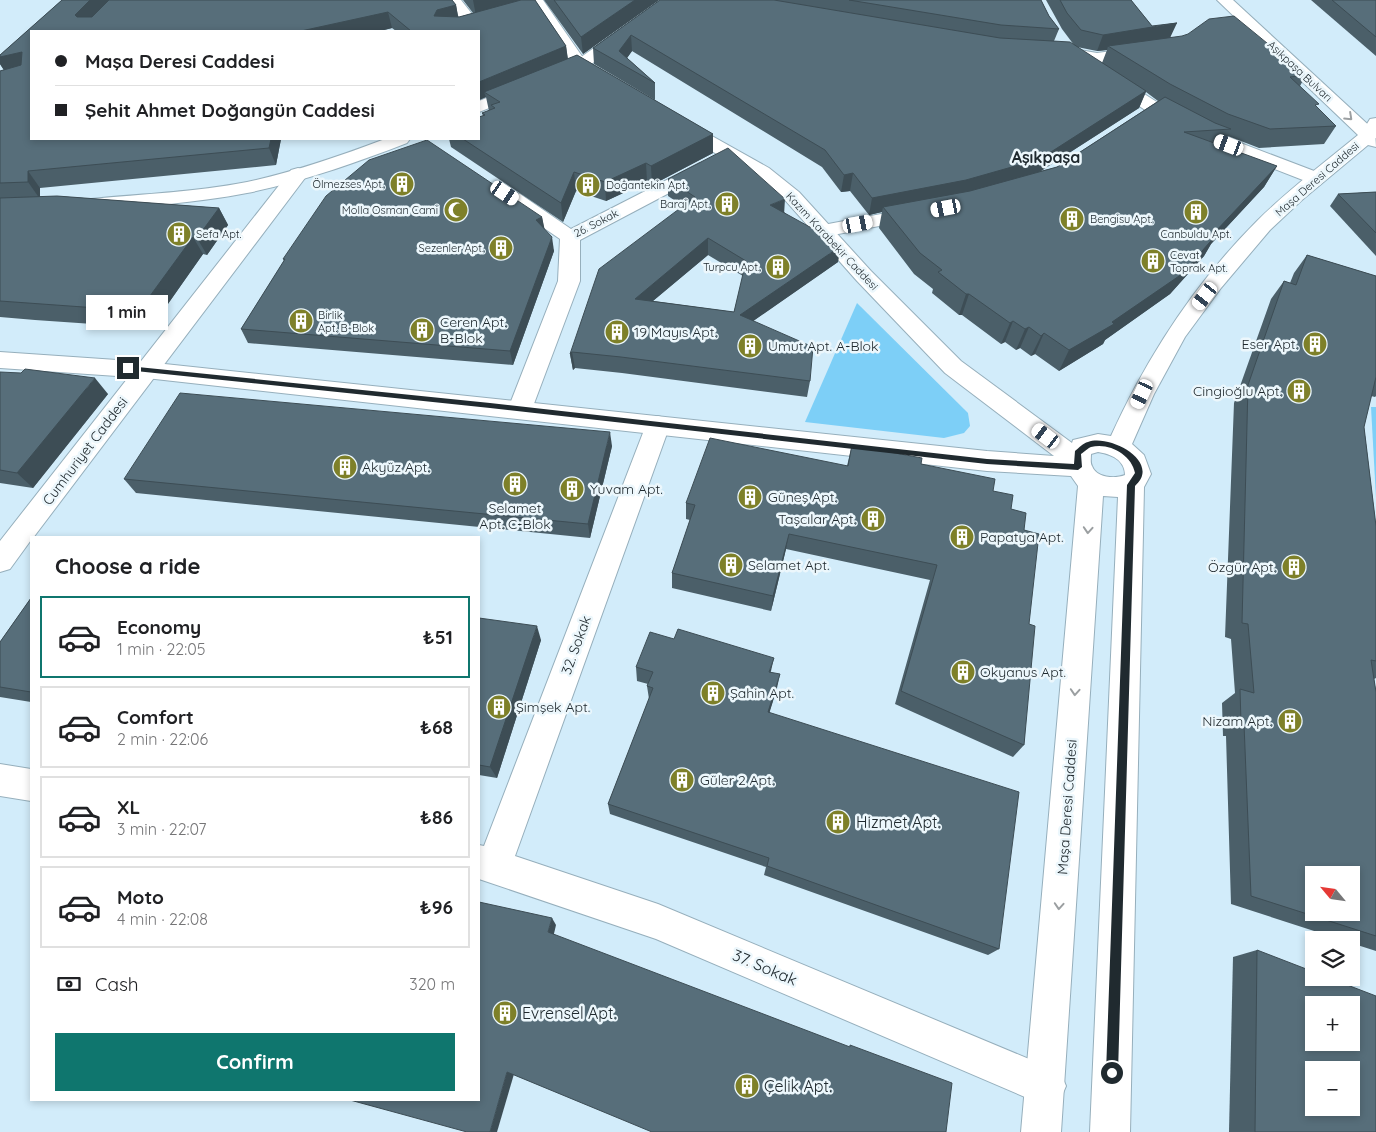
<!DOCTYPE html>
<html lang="en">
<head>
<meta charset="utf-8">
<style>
  :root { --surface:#fff; --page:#f6f6f6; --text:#202124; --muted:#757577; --line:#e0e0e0; --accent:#0f766e }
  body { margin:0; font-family:Quicksand,sans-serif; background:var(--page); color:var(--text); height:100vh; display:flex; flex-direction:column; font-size:19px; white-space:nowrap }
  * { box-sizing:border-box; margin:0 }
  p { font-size:16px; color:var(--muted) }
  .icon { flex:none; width:28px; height:28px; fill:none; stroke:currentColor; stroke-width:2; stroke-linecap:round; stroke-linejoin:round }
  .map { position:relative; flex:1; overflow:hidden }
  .sheet { position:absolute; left:30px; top:536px; width:450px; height:565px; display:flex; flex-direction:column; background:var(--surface); border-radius:0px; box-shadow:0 2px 8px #0003 }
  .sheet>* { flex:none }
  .guide { position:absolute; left:30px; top:30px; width:450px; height:110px; border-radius:0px; box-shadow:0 2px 8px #0003; display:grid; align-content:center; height:110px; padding:0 25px; background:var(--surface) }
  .needle { width:32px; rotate:299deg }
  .fabs { position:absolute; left:1305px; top:866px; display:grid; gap:10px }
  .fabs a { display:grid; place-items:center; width:55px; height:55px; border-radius:0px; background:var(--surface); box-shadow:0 2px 8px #0003; font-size:25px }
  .end { position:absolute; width:22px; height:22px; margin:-11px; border:6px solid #202a2f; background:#fff; box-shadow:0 0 0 2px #fff }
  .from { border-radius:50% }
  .bubble { position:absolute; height:35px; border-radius:0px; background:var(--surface); box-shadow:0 2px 8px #0003; font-size:16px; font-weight:700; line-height:35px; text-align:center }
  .car { position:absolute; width:15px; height:30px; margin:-15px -8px; border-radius:6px; box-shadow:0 0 4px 1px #0007; background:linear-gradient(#fff 24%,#345 0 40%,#fff 0 76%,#345 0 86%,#fff 0) }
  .guide b { display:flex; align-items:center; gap:18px; height:48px; font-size:19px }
  .guide b+b { border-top:1px solid var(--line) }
  .guide i { width:12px; height:12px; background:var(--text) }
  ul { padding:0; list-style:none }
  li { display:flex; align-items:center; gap:15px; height:82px; margin:0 10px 8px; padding:0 15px; border:2px solid var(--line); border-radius:0px }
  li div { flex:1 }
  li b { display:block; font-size:19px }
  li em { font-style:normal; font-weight:700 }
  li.selected { border-color:var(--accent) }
  li>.icon { width:45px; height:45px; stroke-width:1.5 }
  h2 { padding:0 25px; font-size:22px; line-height:60px }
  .pay { display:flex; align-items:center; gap:12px; height:55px; padding:0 25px; font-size:19px }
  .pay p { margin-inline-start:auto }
  .action { display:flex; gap:10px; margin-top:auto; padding:10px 25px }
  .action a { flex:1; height:58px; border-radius:0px; background:var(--accent); color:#fff; font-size:20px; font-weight:700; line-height:58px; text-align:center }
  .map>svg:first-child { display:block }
  .green { fill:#7dcff7 }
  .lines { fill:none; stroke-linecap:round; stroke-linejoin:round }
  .street-casing { stroke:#96afbc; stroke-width:2 }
  .secondary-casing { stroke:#96afbc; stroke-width:2 }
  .street { fill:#fff; fill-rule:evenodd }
  .secondary { fill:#fff; fill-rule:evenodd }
  .wall { fill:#4b5f69; fill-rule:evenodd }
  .shaded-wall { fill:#3d4d55 }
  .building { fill:#576e7a; stroke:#3d4d55; fill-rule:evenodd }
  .oneway { stroke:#9b9fa1 }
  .route { fill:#202a2f }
  .labels { text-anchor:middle; stroke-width:5; stroke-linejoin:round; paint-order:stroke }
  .far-street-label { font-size:11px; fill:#202a2f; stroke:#ecf7fc }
  .far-poi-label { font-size:11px; fill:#202a2f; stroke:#ecf7fc; text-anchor:end }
  .poi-label { font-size:14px; fill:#202a2f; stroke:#ecf7fc; text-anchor:start }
  .street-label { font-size:14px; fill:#202a2f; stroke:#ecf7fc }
  .far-district-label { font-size:16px; font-weight:bold; fill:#202a2f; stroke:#ecf7fc }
  .near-poi-label { font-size:16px; fill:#202a2f; stroke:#ecf7fc; text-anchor:start }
  .near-street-label { font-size:16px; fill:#202a2f; stroke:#ecf7fc }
</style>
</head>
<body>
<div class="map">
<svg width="1376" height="1132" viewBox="0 0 1376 1132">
  <rect width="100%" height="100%" fill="#d2ecfa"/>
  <g class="green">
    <polygon points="857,303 968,413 970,426 964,433 944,438 805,422"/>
    <polygon points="1371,407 1376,407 1376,498"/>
  </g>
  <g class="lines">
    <defs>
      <g id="street">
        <polygon points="446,0 461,0 480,24 477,27 467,27"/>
        <polygon points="662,0 679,0 586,68 574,68 572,65 574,62"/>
        <polygon points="1056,46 1097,53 1142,47 1148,49 1150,52 1148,55 1142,57 1097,63 1050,54 1048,51 1050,48"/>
        <polygon points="1110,74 1116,76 1160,104 1217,134 1322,174 1324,178 1322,182 1315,184 1308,182 1205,142 1148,112 1104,82 1102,79 1104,76"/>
        <polygon points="1376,118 1376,138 1369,140 1363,139 1360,135 1370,119"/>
        <polygon points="700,163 707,165 709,169 707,173 580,240 580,281 532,409 528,415 520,418 512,415 508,409 558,281 560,239 506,202 503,198 506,194 513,192 520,194 571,229"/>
        <polygon points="298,168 305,170 307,174 305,178 33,538 31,538 31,540 10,569 0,572 0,541 291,170"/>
        <polygon points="918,207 925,209 928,213 925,217 823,237 816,235 813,231 816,227 823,225"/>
        <polygon points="658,416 667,419 670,425 515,856 658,904 1060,1072 1066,1086 1060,1100 1046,1106 656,939 479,879 479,845 484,846 646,425 649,419"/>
        <polygon points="0,764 31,769 31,801 0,796"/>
      </g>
      <g id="secondary">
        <polygon points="529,0 543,0 586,62 610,76 612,79 610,82 598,82 574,68"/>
        <path d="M1217,0H1233L1375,131L1376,147L1368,145L1302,200L1270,230L1221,288L1185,337L1154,394L1132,444L1144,455L1151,474L1144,487L1130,1132H1090L1118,497L1103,496L1061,1132H1021L1078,486L1071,476L987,471L146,378L0,368V352L146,362L987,451L1054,456L945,373L857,281L785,200L755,176L675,130L672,126L675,122L681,121L687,122L769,168L799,192L871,271L961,361L1072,443L1073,440L1098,434L1111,436C1147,357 1195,283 1257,221C1288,190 1324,163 1358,135ZM1098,452C1111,454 1125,460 1125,475C1115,479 1096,478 1092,466C1090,463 1091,458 1091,454Z"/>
        <polygon points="521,84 527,85 529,89 527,93 479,112 479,101"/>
        <path d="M385,139H410L407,143C355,163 302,182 247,193C196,203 143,206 91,211L84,209L81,205L84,201L91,199C143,194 195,192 247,182C294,172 340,156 385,139Z"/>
      </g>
    </defs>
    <use href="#street" class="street-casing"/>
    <use href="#secondary" class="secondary-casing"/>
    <use href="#street" class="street"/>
    <use href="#secondary" class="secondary"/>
  </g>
  <g class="wall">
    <polygon points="62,0 452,0 456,5 458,17 459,17 473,13 463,0 535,0 566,46 568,59 577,55 713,134 713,153 652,185 647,182 606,201 576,191 563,222 451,147 449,139 479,139 479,117 483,116 482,113 489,111 486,97 479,100 479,31 396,31 392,28 380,31 31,31 31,139 281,139 276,165 40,188 40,197 57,196 219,208 228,225 207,255 203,254 151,328 35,320 0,317 0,71 4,70 0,64 0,55"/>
    <polygon points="544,0 659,0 583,54"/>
    <path d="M660,0H1041L1049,16L1059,29L1054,41L1074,45L1062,29L1046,0H1131L1152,26L1171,37L1306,75L1300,86L1317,107L1336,126L1324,144L1259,148L1228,136L1222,146L1277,166L1264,187L1211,244L1204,256L1170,294L1105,340L1103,344L1059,371L1035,354L1031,356L1020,348L1016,350L1005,342L1001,344L962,315H959L932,293L933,289L914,274L879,228L882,212L869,215L850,191L841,192L822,167L632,51L627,58L655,83V100L594,64L593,48ZM1077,47L1097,51L1107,50L1102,63ZM1146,92L1158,101L1057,167L1041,171L1139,108Z"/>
    <polygon points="1311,0 1376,0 1376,56"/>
    <path d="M668,179L784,212L838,262L753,321L810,381L807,397L622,373L575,368L573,370L570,354L683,206L668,196ZM708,255L743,276L734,312L653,301Z"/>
    <polygon points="1376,192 1376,256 1330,206 1338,194"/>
    <polygon points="542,217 544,229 554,251 513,365 248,343 241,329 284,261 283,259"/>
    <polygon points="1307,255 1376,276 1376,396 1375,397 1371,396 1364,427 1376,526 1376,678 1374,679 1376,692 1376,951 1351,943 1351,940 1342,940 1231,904 1226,736 1223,736 1222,703 1235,693 1231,639 1225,637 1234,403 1271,299 1284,281 1290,283 1294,273"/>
    <polygon points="0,372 108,394 33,488 0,483"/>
    <polygon points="852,445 921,464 993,491 1011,509 1024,530 1029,624 1024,745 1013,757 895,704 930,580 786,549 771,611 672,588 672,573 690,520 686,519 686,503 847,466"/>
    <polygon points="612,446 590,538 136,493 124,479"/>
    <polygon points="31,598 31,702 0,697 0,642"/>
    <polygon points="479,618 541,640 497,778 479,775"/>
    <polygon points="636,667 771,672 777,688 769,713 999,949 988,955 764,875 766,867 610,814 608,804 649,699 647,686 648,684 637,681"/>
    <polygon points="1257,950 1376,1132 1229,1132 1233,957"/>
  </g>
  <g class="shaded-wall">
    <polygon points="90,0 109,0 84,31 75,15"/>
    <polygon points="473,0 528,0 476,16"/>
    <polygon points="635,0 659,0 583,54 581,37"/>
    <polygon points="456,5 459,21 434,16 437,10"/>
    <polygon points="388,12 392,28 380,31 301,31"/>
    <polygon points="1177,23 1169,40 1108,46 1107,50 1097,51 1103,35"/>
    <polygon points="631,35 632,51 622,65 619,51"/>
    <polygon points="566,46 568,62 484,92 486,97 479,100 479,82"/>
    <polygon points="22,52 31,67 7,75 0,64 0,57"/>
    <polygon points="1146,91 1139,108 1033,176 961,197 883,207 882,212 869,215 872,198"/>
    <polygon points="713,134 713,153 652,185 651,166"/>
    <polygon points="271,139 281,139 276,165 269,148"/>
    <polygon points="646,163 647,182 606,201 605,182"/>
    <polygon points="1277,166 1264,187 1211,244 1204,256 1170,294 1105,340 1103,344 1059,371 1069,350 1112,322 1214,233"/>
    <polygon points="28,171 40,188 40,199 28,182"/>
    <polygon points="574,172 576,191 563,222 561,203"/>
    <polygon points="853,173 850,191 841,192 844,175"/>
    <polygon points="785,199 784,215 770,205"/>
    <polygon points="219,208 228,225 207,255 197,238"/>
    <polygon points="542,217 545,231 536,220"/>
    <polygon points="193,237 203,254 151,328 139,311"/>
    <polygon points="552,237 554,251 513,365 510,351"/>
    <polygon points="708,238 708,255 636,315 635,299"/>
    <polygon points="841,246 838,262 739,331 740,315"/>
    <polygon points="966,294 969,294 962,315 959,315"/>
    <polygon points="1013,321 1005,342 1001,344 1010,323"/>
    <polygon points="1029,327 1020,348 1016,350 1025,329"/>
    <polygon points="1044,333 1035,354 1031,356 1041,336"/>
    <polygon points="572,352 575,368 573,370 570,354"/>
    <polygon points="95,378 108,394 33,488 17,473"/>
    <polygon points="610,432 612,446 590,538 588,524"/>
    <polygon points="789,534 786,549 771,611 773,596"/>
    <polygon points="537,626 541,640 497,778 490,767"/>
    <polygon points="774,658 771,671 767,685 769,672"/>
    <polygon points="780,674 777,688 766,724 768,712"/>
    <polygon points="552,918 556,925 553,938 548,932"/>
    <polygon points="507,1072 514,1074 497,1132 490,1132"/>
  </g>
  <g class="building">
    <polygon points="62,0 90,0 75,15 77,17 92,17 109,0 452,0 456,5 437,10 434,16 459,17 521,0 535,0 566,46 479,82 479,31 411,31 388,12 301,31 31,31 31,139 271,139 269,148 28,171 28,182 0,183 0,71 21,65 22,52 0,57 0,55"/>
    <polygon points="554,0 635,0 581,37"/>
    <polygon points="660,0 774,0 1000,38 1070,42 1146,91 1040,159 966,180 872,198 853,173 844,175 825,150 631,35 619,51 655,83 593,48"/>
    <polygon points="849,0 1041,0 1049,16 1059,29 1001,25"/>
    <polygon points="1060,0 1131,0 1152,26 1177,23 1103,35 1081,30 1067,13"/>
    <polygon points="1332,0 1376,0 1376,37"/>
    <polygon points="1234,16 1306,75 1290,77 1319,104 1315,105 1336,126 1270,129 1228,114 1170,84 1108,46 1182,36 1188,34 1209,19"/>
    <polygon points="577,55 713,134 651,166 646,163 605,182 574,172 561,203 463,139 479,139 479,117 485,115 482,113 495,108 491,105 500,102 484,92"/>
    <polygon points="1165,97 1215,123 1231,129 1184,132 1277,166 1214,233 1216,235 1182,274 1112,322 1114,324 1069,350 1044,333 1041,336 1029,327 1025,329 1013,321 1010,323 969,294 966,294 938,272 942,270 920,253 883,207 970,191 1057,167"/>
    <polygon points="427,140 542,217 536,220 552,237 510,351 241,329 285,259 283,259 326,196 369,160"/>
    <path d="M728,148L785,199L770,205L837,242L841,246L740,315L813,347L810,381L621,357L572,352L570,354L599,269L695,197L668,179ZM708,238L746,261L734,312L635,299Z"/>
    <polygon points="1376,192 1376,233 1338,194"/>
    <polygon points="57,196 219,208 197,238 193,237 139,311 0,301 0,198"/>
    <path d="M1307,255L1376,276V377L1364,427L1376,526V661L1371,660L1376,692V936L1251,896L1244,724L1241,723L1240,689L1254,693L1248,624L1242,623L1248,385L1284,281L1296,285ZM1314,875H1351V912H1314Z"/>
    <polygon points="25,369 95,378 17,473 0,470 0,372 21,373"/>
    <polygon points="180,393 610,432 588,524 124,479"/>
    <polygon points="710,438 848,466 852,445 922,458 921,464 995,479 993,491 1013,495 1011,509 1026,513 1024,530 1039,534 1029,624 1035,626 1024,745 901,691 937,565 789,534 773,596 672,573 695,505 686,503"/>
    <polygon points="31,598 31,692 0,687 0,642"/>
    <polygon points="479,618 537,626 490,767 479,765"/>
    <polygon points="678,629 774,658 769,672 780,674 768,712 1019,792 999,949 767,866 769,858 608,804 653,688 647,686 653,672 636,667 650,632 674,639"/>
    <polygon points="479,902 552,918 548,932 850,1047 850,1045 952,1083 946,1132 652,1132 507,1072 490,1132 467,1132 350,1100 479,1100"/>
    <path d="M1257,950L1314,972V978H1329L1376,996V1132H1255ZM1314,1005H1351V1042H1314ZM1314,1070H1351V1108H1314Z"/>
  </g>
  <defs><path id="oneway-chevron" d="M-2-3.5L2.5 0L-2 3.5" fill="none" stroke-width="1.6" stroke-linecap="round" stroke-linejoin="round" transform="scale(1.25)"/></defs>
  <g class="oneway">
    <use href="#oneway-chevron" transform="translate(1349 117) rotate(43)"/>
    <use href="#oneway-chevron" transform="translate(1088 530) rotate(94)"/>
    <use href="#oneway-chevron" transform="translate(1075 692) rotate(94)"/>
    <use href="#oneway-chevron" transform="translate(1059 906) rotate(94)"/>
  </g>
  <path class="route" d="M128,366L490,403L987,459L1074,464L1075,451C1079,448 1083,443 1088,442C1110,434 1162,462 1135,486L1118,1073L1116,1077L1112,1079L1108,1077L1106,1073L1127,485L1135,473C1132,455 1109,442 1091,447C1088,448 1084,452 1081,454L1082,467L1078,470L987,464L490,408L126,370V367Z"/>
  <defs>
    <symbol id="building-disc" viewBox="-11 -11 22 22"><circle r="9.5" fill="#7e8029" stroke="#ecf7fc"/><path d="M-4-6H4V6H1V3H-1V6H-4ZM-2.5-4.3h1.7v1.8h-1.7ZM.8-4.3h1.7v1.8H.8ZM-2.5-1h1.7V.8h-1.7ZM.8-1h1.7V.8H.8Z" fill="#fff"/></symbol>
    <symbol id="mosque-disc" viewBox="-11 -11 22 22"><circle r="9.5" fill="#7e8029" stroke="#ecf7fc"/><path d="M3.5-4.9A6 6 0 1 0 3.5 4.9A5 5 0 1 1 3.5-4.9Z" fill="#fff"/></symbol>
  </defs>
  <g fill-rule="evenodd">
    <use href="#building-disc" x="388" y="170" width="28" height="28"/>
    <use href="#building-disc" x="574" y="171" width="28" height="28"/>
    <use href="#building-disc" x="713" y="190" width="28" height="28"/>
    <use href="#mosque-disc" x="442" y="196" width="28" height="28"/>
    <use href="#building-disc" x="1182" y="198" width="28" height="28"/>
    <use href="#building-disc" x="1058" y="205" width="28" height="28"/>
    <use href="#building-disc" x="165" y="220" width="28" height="28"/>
    <use href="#building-disc" x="487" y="234" width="28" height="28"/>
    <use href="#building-disc" x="1139" y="247" width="28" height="28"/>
    <use href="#building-disc" x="764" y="253" width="28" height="28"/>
    <use href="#building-disc" x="287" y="307" width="28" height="28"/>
    <use href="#building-disc" x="408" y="316" width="28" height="28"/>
    <use href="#building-disc" x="603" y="318" width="28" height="28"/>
    <use href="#building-disc" x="1301" y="330" width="28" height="28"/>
    <use href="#building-disc" x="736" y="332" width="28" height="28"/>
    <use href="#building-disc" x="1285" y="377" width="28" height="28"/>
    <use href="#building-disc" x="331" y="453" width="28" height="28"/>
    <use href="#building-disc" x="501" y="470" width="28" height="28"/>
    <use href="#building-disc" x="558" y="475" width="28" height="28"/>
    <use href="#building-disc" x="736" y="483" width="28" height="28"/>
    <use href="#building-disc" x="859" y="505" width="28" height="28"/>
    <use href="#building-disc" x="948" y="523" width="28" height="28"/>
    <use href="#building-disc" x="717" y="551" width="28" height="28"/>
    <use href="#building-disc" x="1280" y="553" width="28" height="28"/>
    <use href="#building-disc" x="949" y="658" width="28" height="28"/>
    <use href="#building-disc" x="699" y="679" width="28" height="28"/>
    <use href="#building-disc" x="485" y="693" width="28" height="28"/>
    <use href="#building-disc" x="1276" y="707" width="28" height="28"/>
    <use href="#building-disc" x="668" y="766" width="28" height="28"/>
    <use href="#building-disc" x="824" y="808" width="28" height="28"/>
    <use href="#building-disc" x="491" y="999" width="28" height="28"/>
    <use href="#building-disc" x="733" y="1072" width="28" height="28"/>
  </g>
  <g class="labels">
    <g class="far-street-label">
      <text transform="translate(1300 71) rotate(43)" y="4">Aşıkpaşa Bulvarı</text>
      <text transform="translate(1317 179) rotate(-41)" y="4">Maşa Deresi Caddesi</text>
      <text transform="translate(596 223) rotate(-27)" y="4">26. Sokak</text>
      <text transform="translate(832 241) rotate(47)" y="4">Kazım Karabekir Caddesi</text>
    </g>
    <g class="far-poi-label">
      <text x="384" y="188">Ölmezses Apt.</text>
      <text x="606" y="189" text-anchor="start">Doğantekin Apt.</text>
      <text x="710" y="208">Baraj Apt.</text>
      <text x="438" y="214">Molla Osman Cami</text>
      <text x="1090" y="223" text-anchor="start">Bengisu Apt.</text>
      <text x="196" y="238" text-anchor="start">Sefa Apt.</text>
      <text x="1196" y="238" text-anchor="middle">Canbuldu Apt.</text>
      <text x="484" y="252">Sezenler Apt.</text>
      <text x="1170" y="259" text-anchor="start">Cevat<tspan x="1170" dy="13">Toprak Apt.</tspan></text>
      <text x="760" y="271">Turpcu Apt.</text>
      <text x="318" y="319" text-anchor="start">Birlik<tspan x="318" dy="13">Apt. B-Blok</tspan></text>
    </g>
    <g class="poi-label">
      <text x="440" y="327">Ceren Apt.<tspan x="440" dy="16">B-Blok</tspan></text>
      <text x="634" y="337">19 Mayıs Apt.</text>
      <text x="1298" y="349" text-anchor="end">Eser Apt.</text>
      <text x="768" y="351">Umut Apt. A-Blok</text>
      <text x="1282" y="396" text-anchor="end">Cingioğlu Apt.</text>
      <text x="362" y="472">Akyüz Apt.</text>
      <text x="590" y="494">Yuvam Apt.</text>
      <text x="768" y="502">Güneş Apt.</text>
      <text x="515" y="513" text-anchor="middle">Selamet<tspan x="515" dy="16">Apt. C-Blok</tspan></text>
      <text x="856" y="524" text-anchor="end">Taşcılar Apt.</text>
      <text x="980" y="542">Papatya Apt.</text>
      <text x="748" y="570">Selamet Apt.</text>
      <text x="1276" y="572" text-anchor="end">Özgür Apt.</text>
      <text x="980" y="677">Okyanus Apt.</text>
      <text x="730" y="698">Şahin Apt.</text>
      <text x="516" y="712">Şimşek Apt.</text>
      <text x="1272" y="726" text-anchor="end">Nizam Apt.</text>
      <text x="700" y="785">Güler 2 Apt.</text>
    </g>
    <g class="street-label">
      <text transform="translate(85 451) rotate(-53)" y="5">Cumhuriyet Caddesi</text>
      <text transform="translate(576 645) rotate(-70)" y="5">32. Sokak</text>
      <text transform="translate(1067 807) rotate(-86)" y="5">Maşa Deresi Caddesi</text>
    </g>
    <g class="far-district-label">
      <text x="1046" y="163">Aşıkpaşa</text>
    </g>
    <g class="near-poi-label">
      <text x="856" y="828">Hizmet Apt.</text>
      <text x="522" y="1019">Evrensel Apt.</text>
      <text x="764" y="1092">Çelik Apt.</text>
    </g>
    <g class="near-street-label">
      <text transform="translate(765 967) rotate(23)" y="6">37. Sokak</text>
    </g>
  </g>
</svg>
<div class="fabs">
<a><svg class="needle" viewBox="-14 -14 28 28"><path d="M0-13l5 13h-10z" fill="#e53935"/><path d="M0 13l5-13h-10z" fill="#757577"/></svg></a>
<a><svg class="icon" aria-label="layers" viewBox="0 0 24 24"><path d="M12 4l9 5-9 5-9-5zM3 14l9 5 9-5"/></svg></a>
<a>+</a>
<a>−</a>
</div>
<i class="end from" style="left:1112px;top:1073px"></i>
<i class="end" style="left:128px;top:368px"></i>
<div class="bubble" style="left:86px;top:295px;width:82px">1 min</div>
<i class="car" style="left:1229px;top:145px;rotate:291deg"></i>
<i class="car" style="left:505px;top:193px;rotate:124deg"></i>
<i class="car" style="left:946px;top:208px;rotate:259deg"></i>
<i class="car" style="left:858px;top:224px;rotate:79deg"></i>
<i class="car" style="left:1205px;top:296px;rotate:217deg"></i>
<i class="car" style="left:1142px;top:394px;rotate:205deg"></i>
<i class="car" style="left:1046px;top:436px;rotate:307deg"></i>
<div class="guide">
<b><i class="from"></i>Maşa Deresi Caddesi</b>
<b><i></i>Şehit Ahmet Doğangün Caddesi</b>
</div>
<section class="sheet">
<h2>Choose a ride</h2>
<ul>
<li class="selected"><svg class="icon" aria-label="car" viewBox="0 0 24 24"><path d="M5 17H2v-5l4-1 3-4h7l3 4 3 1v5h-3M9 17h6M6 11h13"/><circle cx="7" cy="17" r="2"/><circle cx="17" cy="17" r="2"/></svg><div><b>Economy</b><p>1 min · 22:05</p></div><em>₺51</em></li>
<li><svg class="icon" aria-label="car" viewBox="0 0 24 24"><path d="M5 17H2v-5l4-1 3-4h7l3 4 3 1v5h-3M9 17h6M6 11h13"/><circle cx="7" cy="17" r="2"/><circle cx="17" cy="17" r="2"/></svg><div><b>Comfort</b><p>2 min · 22:06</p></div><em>₺68</em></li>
<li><svg class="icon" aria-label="car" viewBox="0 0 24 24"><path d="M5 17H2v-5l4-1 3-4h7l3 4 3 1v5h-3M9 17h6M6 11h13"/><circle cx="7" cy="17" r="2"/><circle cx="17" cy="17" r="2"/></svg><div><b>XL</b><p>3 min · 22:07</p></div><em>₺86</em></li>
<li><svg class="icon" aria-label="car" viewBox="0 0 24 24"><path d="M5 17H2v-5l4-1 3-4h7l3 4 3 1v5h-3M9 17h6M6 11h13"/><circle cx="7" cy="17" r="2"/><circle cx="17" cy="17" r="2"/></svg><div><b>Moto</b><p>4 min · 22:08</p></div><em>₺96</em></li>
</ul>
<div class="pay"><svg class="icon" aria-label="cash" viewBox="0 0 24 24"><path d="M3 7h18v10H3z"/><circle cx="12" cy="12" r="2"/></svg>Cash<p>320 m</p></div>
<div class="action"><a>Confirm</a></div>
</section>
</div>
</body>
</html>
